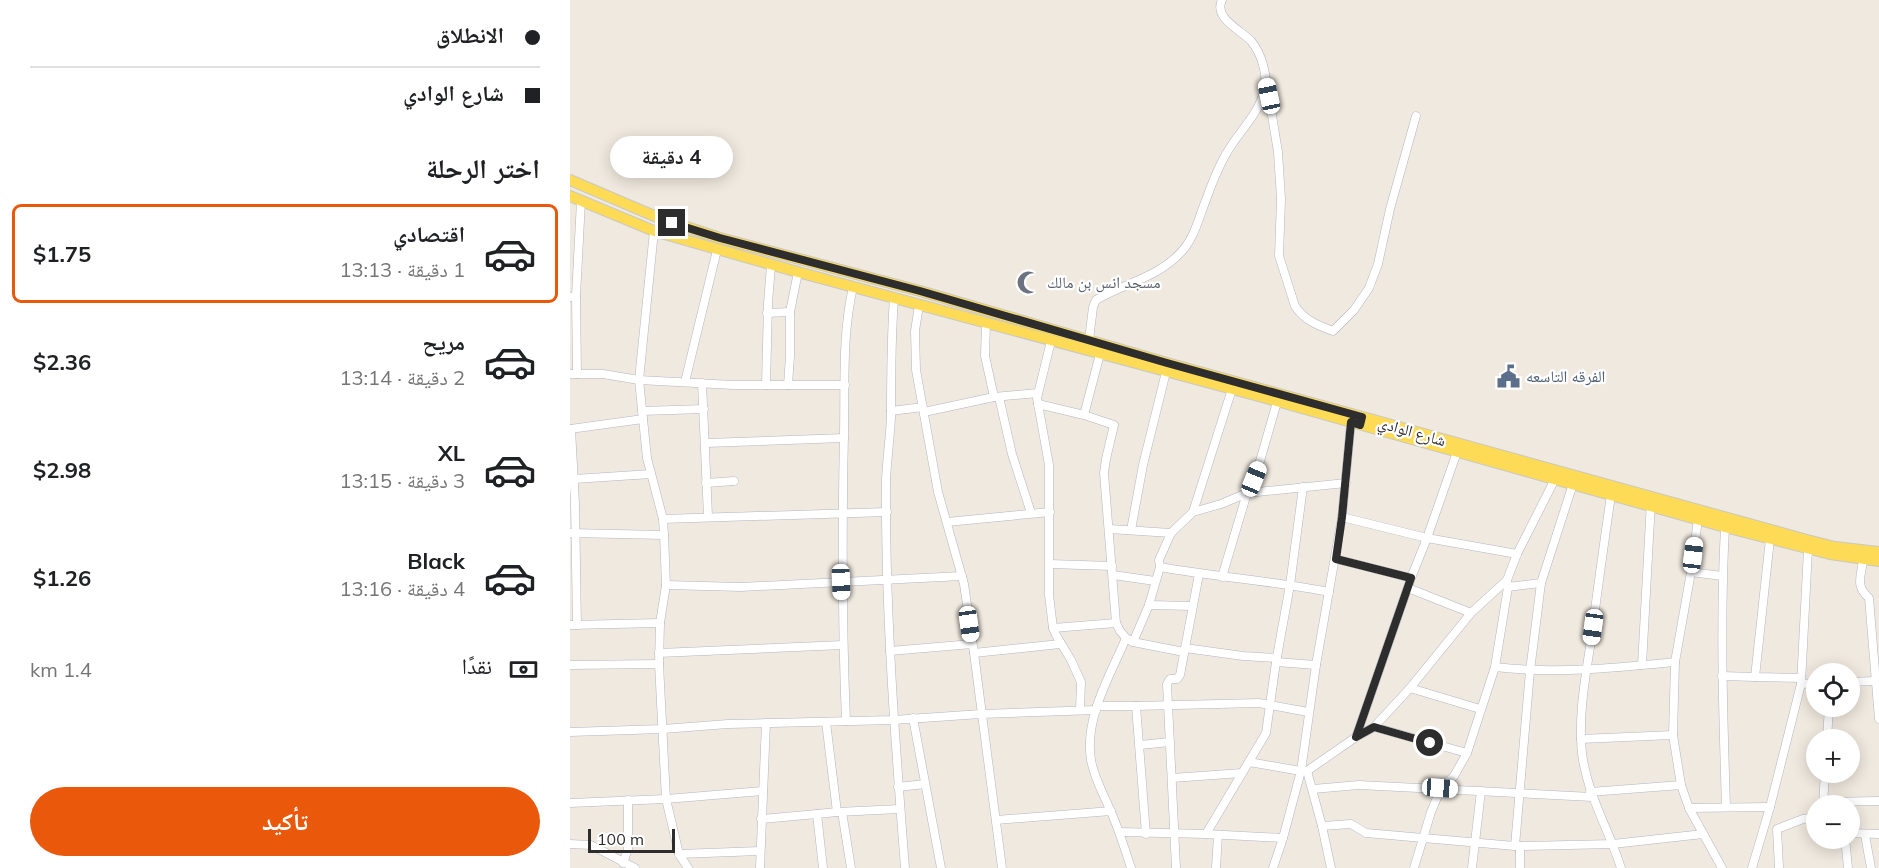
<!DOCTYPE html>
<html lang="ar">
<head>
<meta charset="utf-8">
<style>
  :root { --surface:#fff; --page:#f6f6f6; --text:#202124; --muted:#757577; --line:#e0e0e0; --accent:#ea580c }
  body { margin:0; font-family:Mulish,"Noto Naskh Arabic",sans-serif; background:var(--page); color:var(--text); direction:rtl; height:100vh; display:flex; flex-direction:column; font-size:22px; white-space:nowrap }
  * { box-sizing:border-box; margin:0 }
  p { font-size:20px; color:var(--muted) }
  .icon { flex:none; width:33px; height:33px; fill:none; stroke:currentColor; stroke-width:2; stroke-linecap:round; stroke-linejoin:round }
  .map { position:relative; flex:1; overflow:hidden; direction:ltr }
  .panel { display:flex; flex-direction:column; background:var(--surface); width:570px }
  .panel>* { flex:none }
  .banner { display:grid; align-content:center; height:132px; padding:0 30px; background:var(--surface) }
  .buttons { position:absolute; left:1236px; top:663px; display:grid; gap:12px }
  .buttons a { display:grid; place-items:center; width:54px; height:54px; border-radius:50%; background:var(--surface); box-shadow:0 3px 15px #0003; font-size:30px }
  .scale { position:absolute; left:18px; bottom:15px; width:87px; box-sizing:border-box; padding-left:6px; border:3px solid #2d2d2d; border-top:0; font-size:16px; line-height:21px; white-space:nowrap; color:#2d2d2d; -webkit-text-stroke:4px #fff; paint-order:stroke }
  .end { position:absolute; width:27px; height:27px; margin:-14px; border:8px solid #2d2d2d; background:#fff; box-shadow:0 0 0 3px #fff }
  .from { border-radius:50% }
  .bubble { position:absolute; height:42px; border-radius:21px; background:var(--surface); box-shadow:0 3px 15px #0003; font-size:20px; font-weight:700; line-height:42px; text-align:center; direction:rtl }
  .car { position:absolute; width:18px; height:36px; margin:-18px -9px; border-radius:8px; box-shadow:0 0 4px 2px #0007; background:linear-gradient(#fff 24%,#345 0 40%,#fff 0 76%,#345 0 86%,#fff 0) }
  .banner b { display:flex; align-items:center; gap:21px; height:57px; font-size:22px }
  .banner b+b { border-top:2px solid var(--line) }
  .banner i { width:15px; height:15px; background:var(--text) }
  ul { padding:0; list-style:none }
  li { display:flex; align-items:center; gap:18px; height:99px; margin:0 12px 9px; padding:0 18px; border:3px solid transparent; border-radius:9px }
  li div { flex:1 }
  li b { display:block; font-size:22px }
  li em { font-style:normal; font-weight:700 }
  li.active { border-color:var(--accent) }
  li>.icon { width:54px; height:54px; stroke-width:1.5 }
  h2 { padding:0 30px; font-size:27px; line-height:72px }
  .pay { display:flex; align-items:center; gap:15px; height:66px; padding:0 30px; font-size:22px }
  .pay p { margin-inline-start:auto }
  .primary-button { display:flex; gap:12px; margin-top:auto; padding:12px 30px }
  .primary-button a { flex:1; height:69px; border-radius:36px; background:var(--accent); color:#fff; font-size:24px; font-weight:700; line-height:69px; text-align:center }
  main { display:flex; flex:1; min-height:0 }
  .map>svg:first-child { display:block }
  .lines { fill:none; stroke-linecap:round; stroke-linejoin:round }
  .minor-casing { stroke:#b3b5c2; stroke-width:9 }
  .major-casing { stroke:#c8c8c8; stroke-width:12 }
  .minor { stroke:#fff; stroke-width:8 }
  .major { stroke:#fddb56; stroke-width:10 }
  .route { stroke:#2d2d2d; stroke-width:8 }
  .labels { text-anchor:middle; stroke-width:4.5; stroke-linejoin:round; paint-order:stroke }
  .worship-label { font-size:16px; fill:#5b616d; stroke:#fff; text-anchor:start }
  .service-label { font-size:16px; fill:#4e5e75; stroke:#fff; text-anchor:start }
  .street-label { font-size:16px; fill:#2d2d2d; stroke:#fff }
</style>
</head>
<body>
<main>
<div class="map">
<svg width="1309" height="868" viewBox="0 0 1309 868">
  <rect width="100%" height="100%" fill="#f0e9df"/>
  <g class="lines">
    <defs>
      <g id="minor">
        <path d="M696,79L708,152L711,199L709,256L725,306C734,320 747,325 763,331L784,310L799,288L808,264L820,209L846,116"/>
        <polyline points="84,231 69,380 77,458 93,519 94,535 96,585 90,623 89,664"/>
        <polyline points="6,296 7,374"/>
        <polyline points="0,297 6,296 11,201"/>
        <path d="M324,298C321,338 321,377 321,417C320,438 317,459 316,480C315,610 325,739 335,868"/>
        <polyline points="349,305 345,331 346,370 368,492 394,584 404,653 432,868"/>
        <polyline points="197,313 220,312"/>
        <polyline points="416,323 415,356 424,397"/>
        <path d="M519,340L523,307L526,300C555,283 590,277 613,250C625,236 629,217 636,200C643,180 651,160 663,143C674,127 689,111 694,92C696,83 696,74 693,65C691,57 686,47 681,41C671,30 643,18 652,0"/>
        <polyline points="481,341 467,398 479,465 479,595 483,628 486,635 501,660 511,682 510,710"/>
        <polyline points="0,374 33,374 69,380 163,385 275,385"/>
        <polyline points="115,382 147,250"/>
        <polyline points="132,383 138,516"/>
        <polyline points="196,385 198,303 201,265"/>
        <polyline points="218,385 220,356 220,312 228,272"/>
        <polyline points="429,397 442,454 461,513"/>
        <polyline points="468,404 514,415 544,425 536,459 534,473 546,623 550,631 556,638"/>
        <polyline points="72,411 134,409"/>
        <polyline points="321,411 353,407"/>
        <polyline points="354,412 424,397 468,393"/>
        <polyline points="514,415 530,354"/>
        <polyline points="0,429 73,419"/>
        <polyline points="1,429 5,504 7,625"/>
        <polyline points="136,443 274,438"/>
        <polyline points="4,479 81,474"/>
        <polyline points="136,483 164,481"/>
        <path d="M1041,495C1034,544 1027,592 1021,641C1015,678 1007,723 1013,760C1020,800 1039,830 1051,868"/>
        <polyline points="623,512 651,504 677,493 776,483"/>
        <polyline points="772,517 857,538 947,554"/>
        <polyline points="93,519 317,512"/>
        <polyline points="1128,519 1121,572 1105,662 1103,735 1111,785 1119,808 1152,868"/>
        <polyline points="377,522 480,512"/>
        <path d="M1155,527C1150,620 1153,713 1156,807"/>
        <polyline points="539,529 601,533"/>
        <polyline points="561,530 573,465 596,372"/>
        <polyline points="0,533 94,535"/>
        <polyline points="1200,539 1185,677 1231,678"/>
        <polyline points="766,559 841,578"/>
        <path d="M1293,560C1291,577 1285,586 1299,598L1309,719"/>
        <polyline points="480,564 542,566"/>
        <path d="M590,567C646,577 703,581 759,592"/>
        <polyline points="1121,572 1152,576"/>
        <polyline points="543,575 585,581"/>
        <polyline points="652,577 677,493 688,468 707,402"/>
        <polyline points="96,585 171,587 392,576"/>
        <polyline points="938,587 971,583"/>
        <polyline points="838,588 901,613"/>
        <polyline points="579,605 622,606"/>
        <polyline points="0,625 90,623"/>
        <polyline points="483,628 546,623"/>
        <polyline points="563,642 614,652"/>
        <polyline points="615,648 673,656 707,658"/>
        <polyline points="320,651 402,644"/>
        <polyline points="89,653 273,645"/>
        <polyline points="404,653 490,644"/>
        <polyline points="706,662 746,665"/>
        <polyline points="0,665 89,664 96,799 0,803"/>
        <polyline points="1072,665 1081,502"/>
        <path d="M925,667C986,674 1044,668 1105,662"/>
        <polyline points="1152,676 1185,677"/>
        <polyline points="1280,682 1305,681"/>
        <polyline points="1231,684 1246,683"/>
        <polyline points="840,688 910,709"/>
        <polyline points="527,706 566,706 689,703 738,712"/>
        <polyline points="566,706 576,834"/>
        <polyline points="343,718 371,868"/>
        <path d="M276,721C272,625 272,529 274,433C275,384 272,335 283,287"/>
        <polyline points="804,727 897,753"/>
        <polyline points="0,732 93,729 158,724 323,720 411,714 526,710"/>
        <polyline points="786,737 841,578 857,538 887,452"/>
        <polyline points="1011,739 1103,735"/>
        <polyline points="1257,740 1259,706"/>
        <polyline points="570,745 600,742"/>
        <polyline points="679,762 731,771 713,838 703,868"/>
        <polyline points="737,771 786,737 804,727 840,688 901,613 937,580"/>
        <polyline points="602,778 672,773"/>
        <polyline points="328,787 355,784"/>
        <polyline points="743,789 789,785 1022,797"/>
        <polyline points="1020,792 1111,785"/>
        <polyline points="1253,802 1309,801"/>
        <polyline points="1253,806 1255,772"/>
        <polyline points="1119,808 1200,807"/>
        <polyline points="1280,811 1280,833 1309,834"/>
        <polyline points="267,812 330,809"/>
        <polyline points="272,812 281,868"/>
        <polyline points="191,819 247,814"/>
        <polyline points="426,820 541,811"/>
        <polyline points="752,826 781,824 796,833 945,846"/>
        <polyline points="550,832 636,834 713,838"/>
        <polyline points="636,834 696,733 706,662 720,585 733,487"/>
        <polyline points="1295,835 1301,868"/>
        <polyline points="1275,838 1278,868"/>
        <polyline points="0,844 21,845 65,868"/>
        <polyline points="950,846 1043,844 1133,834"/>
        <polyline points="109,854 190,851"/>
        <polyline points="53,863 58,849 58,800"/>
        <polyline points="118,868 109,854 96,799 193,791"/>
        <polyline points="190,868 196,723"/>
        <polyline points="253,868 247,814 267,812 256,722"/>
        <path d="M561,868C555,849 549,830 541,812C534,795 524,778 521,760C514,718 540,676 556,638L563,642L579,605L590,567L589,560L601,533L623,512L662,389"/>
        <polyline points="606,868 597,684 600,679 607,679 610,675 629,574"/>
        <polyline points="646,868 648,835"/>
        <polyline points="761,868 752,826 737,771 731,771 746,665 772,517 781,422"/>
        <polyline points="844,868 861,812 871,788 884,776 897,753 925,667 938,587 937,580 947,554 985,479"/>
        <polyline points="902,868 911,791"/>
        <polyline points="950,868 950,846 945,846 960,671 971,583 1003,484"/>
        <polyline points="1182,868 1200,807 1231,684 1238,549"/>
        <polyline points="1209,868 1207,829 1233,819 1246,817"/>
      </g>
      <g id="major">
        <polyline points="0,180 89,218 150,238 350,291 597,363 1237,540 1265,547 1309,552"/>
        <polyline points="0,196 84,231 228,272 696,398 1155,527 1260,554 1309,561"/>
      </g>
    </defs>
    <use href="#minor" class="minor-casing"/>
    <use href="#major" class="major-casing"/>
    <use href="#minor" class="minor"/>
    <use href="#major" class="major"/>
  </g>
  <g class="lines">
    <polyline class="route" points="102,223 150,238 350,291 597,363 792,417 790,425 781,422 772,517 766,559 841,578 786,737 804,727 860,743"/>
  </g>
  <defs>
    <symbol id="mosque-bare" viewBox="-9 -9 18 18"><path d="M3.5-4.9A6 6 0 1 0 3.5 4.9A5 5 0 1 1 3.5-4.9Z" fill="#6b7280" stroke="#fff" stroke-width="2.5" paint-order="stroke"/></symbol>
    <symbol id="civic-bare" viewBox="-9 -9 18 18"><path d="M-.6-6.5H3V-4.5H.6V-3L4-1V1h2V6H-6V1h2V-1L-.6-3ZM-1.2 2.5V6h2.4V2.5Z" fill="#5c6f8a" stroke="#fff" stroke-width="2.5" paint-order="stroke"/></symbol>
  </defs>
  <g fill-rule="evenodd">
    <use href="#mosque-bare" x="442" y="266" width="33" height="33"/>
    <use href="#civic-bare" x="922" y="360" width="33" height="33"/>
  </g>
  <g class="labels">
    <g class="worship-label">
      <text x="477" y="288">مسجد انس بن مالك</text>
    </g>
    <g class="service-label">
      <text x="956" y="382">الفرقه التاسعه</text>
    </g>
    <g class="street-label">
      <text transform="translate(842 431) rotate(16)" y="6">شارع الوادي</text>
    </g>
  </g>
</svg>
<div class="buttons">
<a><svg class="icon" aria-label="locate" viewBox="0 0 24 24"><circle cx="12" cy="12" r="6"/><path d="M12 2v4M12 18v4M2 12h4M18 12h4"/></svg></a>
<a>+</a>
<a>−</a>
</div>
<div class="scale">100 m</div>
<i class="end from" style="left:860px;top:743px"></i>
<i class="end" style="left:102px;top:223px"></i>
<div class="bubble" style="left:40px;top:136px;width:123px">4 دقيقة</div>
<i class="car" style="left:699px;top:96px;rotate:348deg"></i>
<i class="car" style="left:684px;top:479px;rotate:22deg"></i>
<i class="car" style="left:1123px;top:555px;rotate:7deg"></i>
<i class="car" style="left:271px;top:582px;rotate:178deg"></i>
<i class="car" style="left:399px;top:624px;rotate:172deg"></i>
<i class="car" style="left:1023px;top:627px;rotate:188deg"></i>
<i class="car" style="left:870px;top:788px;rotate:94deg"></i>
</div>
<section class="panel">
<div class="banner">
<b><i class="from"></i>الانطلاق</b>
<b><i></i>شارع الوادي</b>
</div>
<h2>اختر الرحلة</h2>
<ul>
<li class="active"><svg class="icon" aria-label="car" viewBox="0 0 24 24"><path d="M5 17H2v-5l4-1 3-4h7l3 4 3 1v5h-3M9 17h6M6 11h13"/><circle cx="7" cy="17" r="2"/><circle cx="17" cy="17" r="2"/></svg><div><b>اقتصادي</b><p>1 دقيقة · 13:13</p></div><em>$1.75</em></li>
<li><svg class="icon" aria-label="car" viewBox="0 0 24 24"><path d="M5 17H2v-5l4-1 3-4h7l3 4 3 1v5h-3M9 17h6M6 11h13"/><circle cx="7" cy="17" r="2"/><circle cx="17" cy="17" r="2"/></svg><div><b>مريح</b><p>2 دقيقة · 13:14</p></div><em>$2.36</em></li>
<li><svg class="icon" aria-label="car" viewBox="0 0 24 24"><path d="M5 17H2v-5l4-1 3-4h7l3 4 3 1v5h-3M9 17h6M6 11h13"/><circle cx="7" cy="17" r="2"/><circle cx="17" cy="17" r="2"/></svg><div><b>XL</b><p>3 دقيقة · 13:15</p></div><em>$2.98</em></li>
<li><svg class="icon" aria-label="car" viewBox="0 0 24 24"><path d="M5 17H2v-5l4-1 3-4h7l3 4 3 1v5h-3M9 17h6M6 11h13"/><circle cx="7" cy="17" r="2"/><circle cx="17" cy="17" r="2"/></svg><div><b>Black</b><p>4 دقيقة · 13:16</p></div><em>$1.26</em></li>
</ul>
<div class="pay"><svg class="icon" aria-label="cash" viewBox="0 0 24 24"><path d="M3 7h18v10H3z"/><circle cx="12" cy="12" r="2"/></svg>نقدًا<p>1.4 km</p></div>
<div class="primary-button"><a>تأكيد</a></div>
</section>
</main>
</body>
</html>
